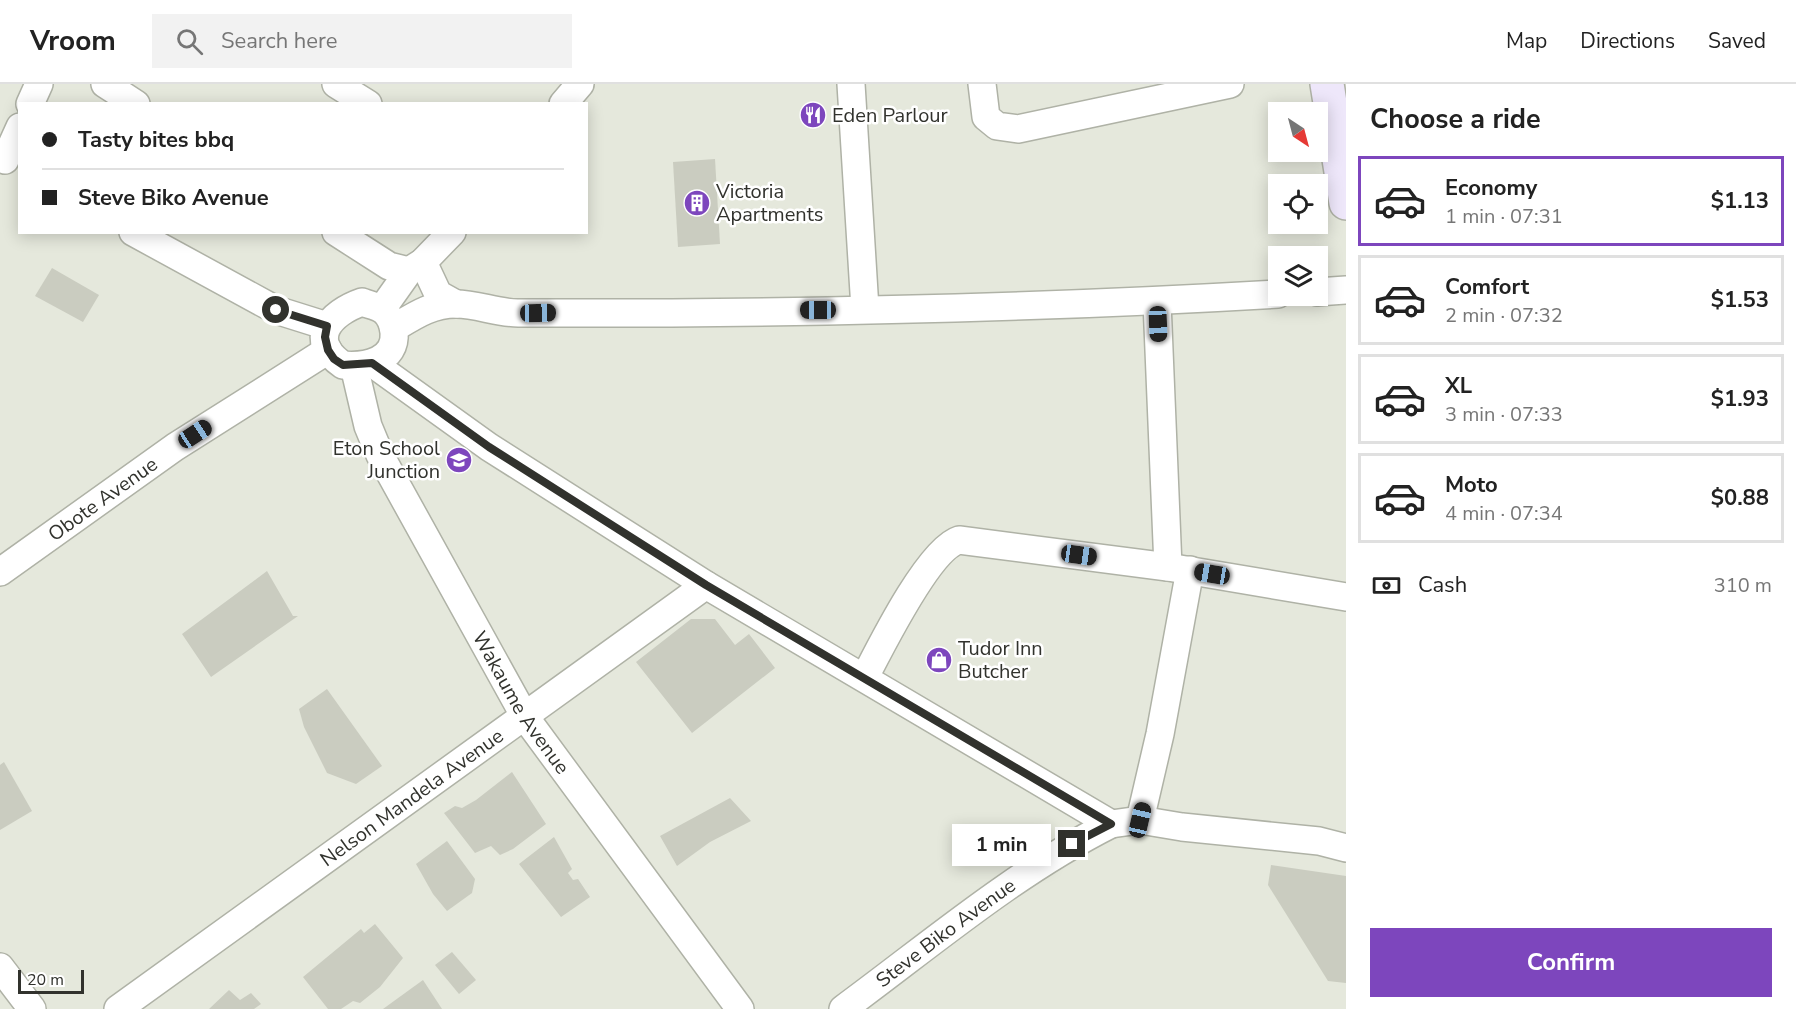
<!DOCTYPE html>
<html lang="en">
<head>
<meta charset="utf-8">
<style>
  :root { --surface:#fff; --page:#f2f2f2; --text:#222; --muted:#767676; --line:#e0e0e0; --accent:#7d46bd }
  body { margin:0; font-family:"Nunito Sans",sans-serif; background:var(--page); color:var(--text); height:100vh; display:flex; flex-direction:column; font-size:22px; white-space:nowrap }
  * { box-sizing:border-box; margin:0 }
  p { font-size:20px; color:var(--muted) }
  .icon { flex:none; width:33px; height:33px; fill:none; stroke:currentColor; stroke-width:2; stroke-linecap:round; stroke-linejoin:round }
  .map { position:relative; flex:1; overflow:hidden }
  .panel { display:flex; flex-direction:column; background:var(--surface); width:450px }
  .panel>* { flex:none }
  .banner { position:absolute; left:18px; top:18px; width:570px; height:132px; border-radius:0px; box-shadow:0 3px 15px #0003; display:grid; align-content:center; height:132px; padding:0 24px; background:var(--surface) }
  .needle { width:39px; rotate:144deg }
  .tools { position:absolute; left:1268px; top:18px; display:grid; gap:12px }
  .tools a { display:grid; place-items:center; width:60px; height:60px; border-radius:0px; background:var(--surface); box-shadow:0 3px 15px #0003; font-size:30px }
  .scale { position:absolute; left:18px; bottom:15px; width:66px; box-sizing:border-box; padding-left:6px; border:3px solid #31322d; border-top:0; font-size:16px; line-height:21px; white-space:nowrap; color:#31322d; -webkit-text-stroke:4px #fff; paint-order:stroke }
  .end { position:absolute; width:27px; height:27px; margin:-14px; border:8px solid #31322d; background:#fff; box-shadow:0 0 0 3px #fff }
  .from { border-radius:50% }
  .bubble { position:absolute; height:42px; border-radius:0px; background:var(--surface); box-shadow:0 3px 15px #0003; font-size:20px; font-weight:700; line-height:42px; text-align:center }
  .car { position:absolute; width:18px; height:36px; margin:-18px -9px; border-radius:8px; box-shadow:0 0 4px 2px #0007; background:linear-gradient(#222 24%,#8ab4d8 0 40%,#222 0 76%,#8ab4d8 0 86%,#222 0) }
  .banner b { display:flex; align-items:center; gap:21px; height:57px; font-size:22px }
  .banner b+b { border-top:2px solid var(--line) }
  .banner i { width:15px; height:15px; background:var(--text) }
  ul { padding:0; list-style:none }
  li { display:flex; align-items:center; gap:18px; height:90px; margin:0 12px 9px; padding:0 12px; border:3px solid var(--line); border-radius:0px }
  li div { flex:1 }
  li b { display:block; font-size:22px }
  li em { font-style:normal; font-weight:700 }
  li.active { border-color:var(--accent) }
  li>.icon { width:54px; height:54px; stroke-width:1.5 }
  h2 { padding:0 24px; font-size:27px; line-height:72px }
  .pay { display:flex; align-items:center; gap:15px; height:66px; padding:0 24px; font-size:22px }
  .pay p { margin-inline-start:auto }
  .primary-button { display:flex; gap:12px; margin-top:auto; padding:12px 24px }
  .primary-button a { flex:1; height:69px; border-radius:0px; background:var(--accent); color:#fff; font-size:24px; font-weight:700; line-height:69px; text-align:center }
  header { display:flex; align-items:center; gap:36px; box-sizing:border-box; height:84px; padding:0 30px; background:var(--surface); border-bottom:2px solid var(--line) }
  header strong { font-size:28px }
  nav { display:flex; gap:33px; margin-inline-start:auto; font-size:21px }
  .search { width:420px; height:54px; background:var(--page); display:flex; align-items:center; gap:15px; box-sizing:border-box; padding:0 21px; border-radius:0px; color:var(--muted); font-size:22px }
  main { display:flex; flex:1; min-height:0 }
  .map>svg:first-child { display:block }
  .building { fill:#caccc0 }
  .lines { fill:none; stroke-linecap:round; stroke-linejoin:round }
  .street-casing { stroke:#afb2a6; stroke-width:30 }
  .secondary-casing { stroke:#afb2a6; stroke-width:36 }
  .street { stroke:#fff; stroke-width:27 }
  .secondary { stroke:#eee7fa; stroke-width:33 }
  .route { stroke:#31322d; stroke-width:8 }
  .labels { text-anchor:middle; stroke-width:5; stroke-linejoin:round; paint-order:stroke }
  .poi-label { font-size:20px; fill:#31322d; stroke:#fff; text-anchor:start }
  .street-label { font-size:20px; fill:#31322d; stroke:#fff }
</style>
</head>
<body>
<header>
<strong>Vroom</strong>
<div class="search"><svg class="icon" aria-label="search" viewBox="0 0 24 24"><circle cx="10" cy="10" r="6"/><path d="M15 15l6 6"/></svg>Search here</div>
<nav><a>Map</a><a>Directions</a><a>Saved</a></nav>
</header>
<main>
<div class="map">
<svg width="1346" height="925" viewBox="0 0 1346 925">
  <rect width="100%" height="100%" fill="#e5e8dc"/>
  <g class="building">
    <polygon points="715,75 720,160 678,163 673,78"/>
    <polygon points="52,184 99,211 83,238 35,212"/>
    <polygon points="267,487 293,532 298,532 211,593 182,550"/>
    <polygon points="691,535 715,535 735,561 749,550 775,584 692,649 636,578"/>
    <polygon points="327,605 382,682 356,700 327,689 304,643 299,625"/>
    <polygon points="4,678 32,727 0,746 0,681"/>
    <polygon points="512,688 546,740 513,765 500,771 491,762 475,769 444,729 455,722 462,724 476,716"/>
    <polygon points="730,714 751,737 710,758 677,782 660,752"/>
    <polygon points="554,753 572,785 568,789 573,796 578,795 590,813 561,833 519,780"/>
    <polygon points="447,757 475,795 472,809 447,827 433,810 416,780"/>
    <polygon points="1271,781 1346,792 1346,899 1328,897 1268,801"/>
    <polygon points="375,840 403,874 380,903 360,919 353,917 341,925 328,925 303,893 361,845 364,849"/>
    <polygon points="452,868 476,896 459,910 435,881"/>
    <polygon points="423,896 442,925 383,925 394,917"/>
    <polygon points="229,906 240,916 251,909 261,920 254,925 209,925"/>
  </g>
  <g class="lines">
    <defs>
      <g id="street">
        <polyline points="105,0 136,20"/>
        <polyline points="336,0 368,20"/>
        <polyline points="851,0 865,225"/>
        <polyline points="982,0 986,33 997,42 1018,45 1230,0"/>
        <polyline points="30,20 39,0"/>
        <polyline points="563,20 580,0"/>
        <polyline points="5,76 20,43"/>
        <polyline points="133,148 276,226 327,242"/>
        <polyline points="336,148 389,182 409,187"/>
        <polyline points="423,178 438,210 456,220"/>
        <polyline points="1317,208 1346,206"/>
        <path d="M362,218C369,221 378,222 384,227C390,232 393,240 394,248C397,277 365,283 343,281C306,256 330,229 362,218Z"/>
        <polyline points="1157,218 1168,483"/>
        <polyline points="382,225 409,187 423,178 452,148"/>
        <path d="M394,244C414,232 431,220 456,220C477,220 497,229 518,229C771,230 1025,225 1278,210"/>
        <polyline points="372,279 489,363 706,501 1111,740 1140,736 1182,743 1319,757 1346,764"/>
        <path id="s1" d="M354,282L368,342L380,371L525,633L740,925"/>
        <path id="s2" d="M0,488L175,363L328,266"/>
        <path d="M865,593C880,564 929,465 959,456L1168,483L1346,513"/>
        <polyline points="1140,736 1160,650 1190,486"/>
        <polyline points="0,883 32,925"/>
        <path id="s3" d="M118,925L706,501"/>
        <path id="s4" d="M843,925C930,861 1014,789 1111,740"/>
      </g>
      <polyline id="secondary" points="1327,0 1346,119"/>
    </defs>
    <use href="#street" class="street-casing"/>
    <use href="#secondary" class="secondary-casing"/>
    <use href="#street" class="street"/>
    <use href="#secondary" class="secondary"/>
  </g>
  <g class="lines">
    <polyline class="route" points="276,226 327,242 325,253 328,266 334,275 343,281 372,279 489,363 706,501 1111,740 1072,760"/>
  </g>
  <defs>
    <symbol id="restaurant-disc" viewBox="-11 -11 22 22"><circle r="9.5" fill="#7d46bd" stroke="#fff"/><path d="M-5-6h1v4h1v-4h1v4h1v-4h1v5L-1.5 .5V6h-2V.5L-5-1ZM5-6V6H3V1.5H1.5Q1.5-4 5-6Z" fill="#fff"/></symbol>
    <symbol id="building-disc" viewBox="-11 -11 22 22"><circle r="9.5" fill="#7d46bd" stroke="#fff"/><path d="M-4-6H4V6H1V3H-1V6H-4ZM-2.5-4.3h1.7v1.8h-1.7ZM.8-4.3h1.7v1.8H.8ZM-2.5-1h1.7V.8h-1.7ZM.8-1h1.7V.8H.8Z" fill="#fff"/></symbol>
    <symbol id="school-disc" viewBox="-11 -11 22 22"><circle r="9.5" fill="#7d46bd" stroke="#fff"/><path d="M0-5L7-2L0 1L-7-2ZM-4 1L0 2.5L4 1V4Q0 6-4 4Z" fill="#fff"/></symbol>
    <symbol id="shop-disc" viewBox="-11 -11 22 22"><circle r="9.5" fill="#7d46bd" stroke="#fff"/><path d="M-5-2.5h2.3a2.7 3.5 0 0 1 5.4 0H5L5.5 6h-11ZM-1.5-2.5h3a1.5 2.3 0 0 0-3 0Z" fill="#fff"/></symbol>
  </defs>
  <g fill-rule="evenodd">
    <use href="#restaurant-disc" x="798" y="16" width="30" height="30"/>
    <use href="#building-disc" x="682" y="104" width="30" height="30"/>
    <use href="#school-disc" x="444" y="361" width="30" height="30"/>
    <use href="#shop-disc" x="924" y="561" width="30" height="30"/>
  </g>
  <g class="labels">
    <g class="poi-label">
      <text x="832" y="38">Eden Parlour</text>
      <text x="716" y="114">Victoria<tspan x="716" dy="23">Apartments</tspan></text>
      <text x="440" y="371" text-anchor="end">Eton School<tspan x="440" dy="23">Junction</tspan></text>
      <text x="958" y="571">Tudor Inn<tspan x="958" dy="23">Butcher</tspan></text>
    </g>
    <g class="street-label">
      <text dy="7" stroke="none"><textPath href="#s2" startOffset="126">Obote Avenue</textPath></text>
      <text dy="7" stroke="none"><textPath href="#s1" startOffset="378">Wakaume Avenue</textPath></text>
      <text dy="7" stroke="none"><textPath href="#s3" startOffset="362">Nelson Mandela Avenue</textPath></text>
      <text dy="7" stroke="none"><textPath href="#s4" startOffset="128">Steve Biko Avenue</textPath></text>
    </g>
  </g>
</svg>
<div class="tools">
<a><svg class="needle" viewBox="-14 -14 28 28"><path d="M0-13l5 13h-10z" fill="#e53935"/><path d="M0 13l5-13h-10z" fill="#767676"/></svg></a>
<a><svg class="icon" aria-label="locate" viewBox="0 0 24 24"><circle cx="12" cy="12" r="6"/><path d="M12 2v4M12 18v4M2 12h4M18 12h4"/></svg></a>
<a><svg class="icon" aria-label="layers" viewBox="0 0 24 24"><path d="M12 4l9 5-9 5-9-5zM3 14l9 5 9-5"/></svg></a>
</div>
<div class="scale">20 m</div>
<i class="end from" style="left:276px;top:226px"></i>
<i class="end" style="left:1072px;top:760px"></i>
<div class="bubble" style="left:952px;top:740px;width:99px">1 min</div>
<i class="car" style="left:818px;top:226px;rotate:270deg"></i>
<i class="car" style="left:538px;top:229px;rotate:89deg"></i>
<i class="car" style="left:1158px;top:240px;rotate:178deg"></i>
<i class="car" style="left:195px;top:350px;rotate:57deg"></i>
<i class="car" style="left:1079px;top:471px;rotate:98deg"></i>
<i class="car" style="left:1212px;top:490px;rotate:280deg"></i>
<i class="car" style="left:1140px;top:736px;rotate:13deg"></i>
<div class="banner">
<b><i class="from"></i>Tasty bites bbq</b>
<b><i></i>Steve Biko Avenue</b>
</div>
</div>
<section class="panel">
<h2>Choose a ride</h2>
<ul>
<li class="active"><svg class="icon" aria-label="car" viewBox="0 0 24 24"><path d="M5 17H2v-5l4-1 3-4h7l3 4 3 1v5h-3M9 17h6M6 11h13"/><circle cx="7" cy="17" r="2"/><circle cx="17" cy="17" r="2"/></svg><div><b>Economy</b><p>1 min · 07:31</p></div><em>$1.13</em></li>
<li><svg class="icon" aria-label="car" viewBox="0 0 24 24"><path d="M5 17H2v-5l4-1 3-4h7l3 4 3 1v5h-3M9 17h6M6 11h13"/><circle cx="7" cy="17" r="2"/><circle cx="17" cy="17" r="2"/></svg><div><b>Comfort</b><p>2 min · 07:32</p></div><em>$1.53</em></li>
<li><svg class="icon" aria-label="car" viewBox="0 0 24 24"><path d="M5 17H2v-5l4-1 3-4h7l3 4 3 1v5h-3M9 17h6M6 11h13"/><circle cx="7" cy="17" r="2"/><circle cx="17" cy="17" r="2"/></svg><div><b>XL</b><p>3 min · 07:33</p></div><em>$1.93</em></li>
<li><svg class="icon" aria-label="car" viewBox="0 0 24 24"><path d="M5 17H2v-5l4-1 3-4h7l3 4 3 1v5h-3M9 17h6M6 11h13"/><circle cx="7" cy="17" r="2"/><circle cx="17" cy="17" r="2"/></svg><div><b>Moto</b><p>4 min · 07:34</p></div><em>$0.88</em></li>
</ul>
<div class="pay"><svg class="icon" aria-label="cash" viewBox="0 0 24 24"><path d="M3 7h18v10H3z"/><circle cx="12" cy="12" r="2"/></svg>Cash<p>310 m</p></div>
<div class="primary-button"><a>Confirm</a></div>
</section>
</main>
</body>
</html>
